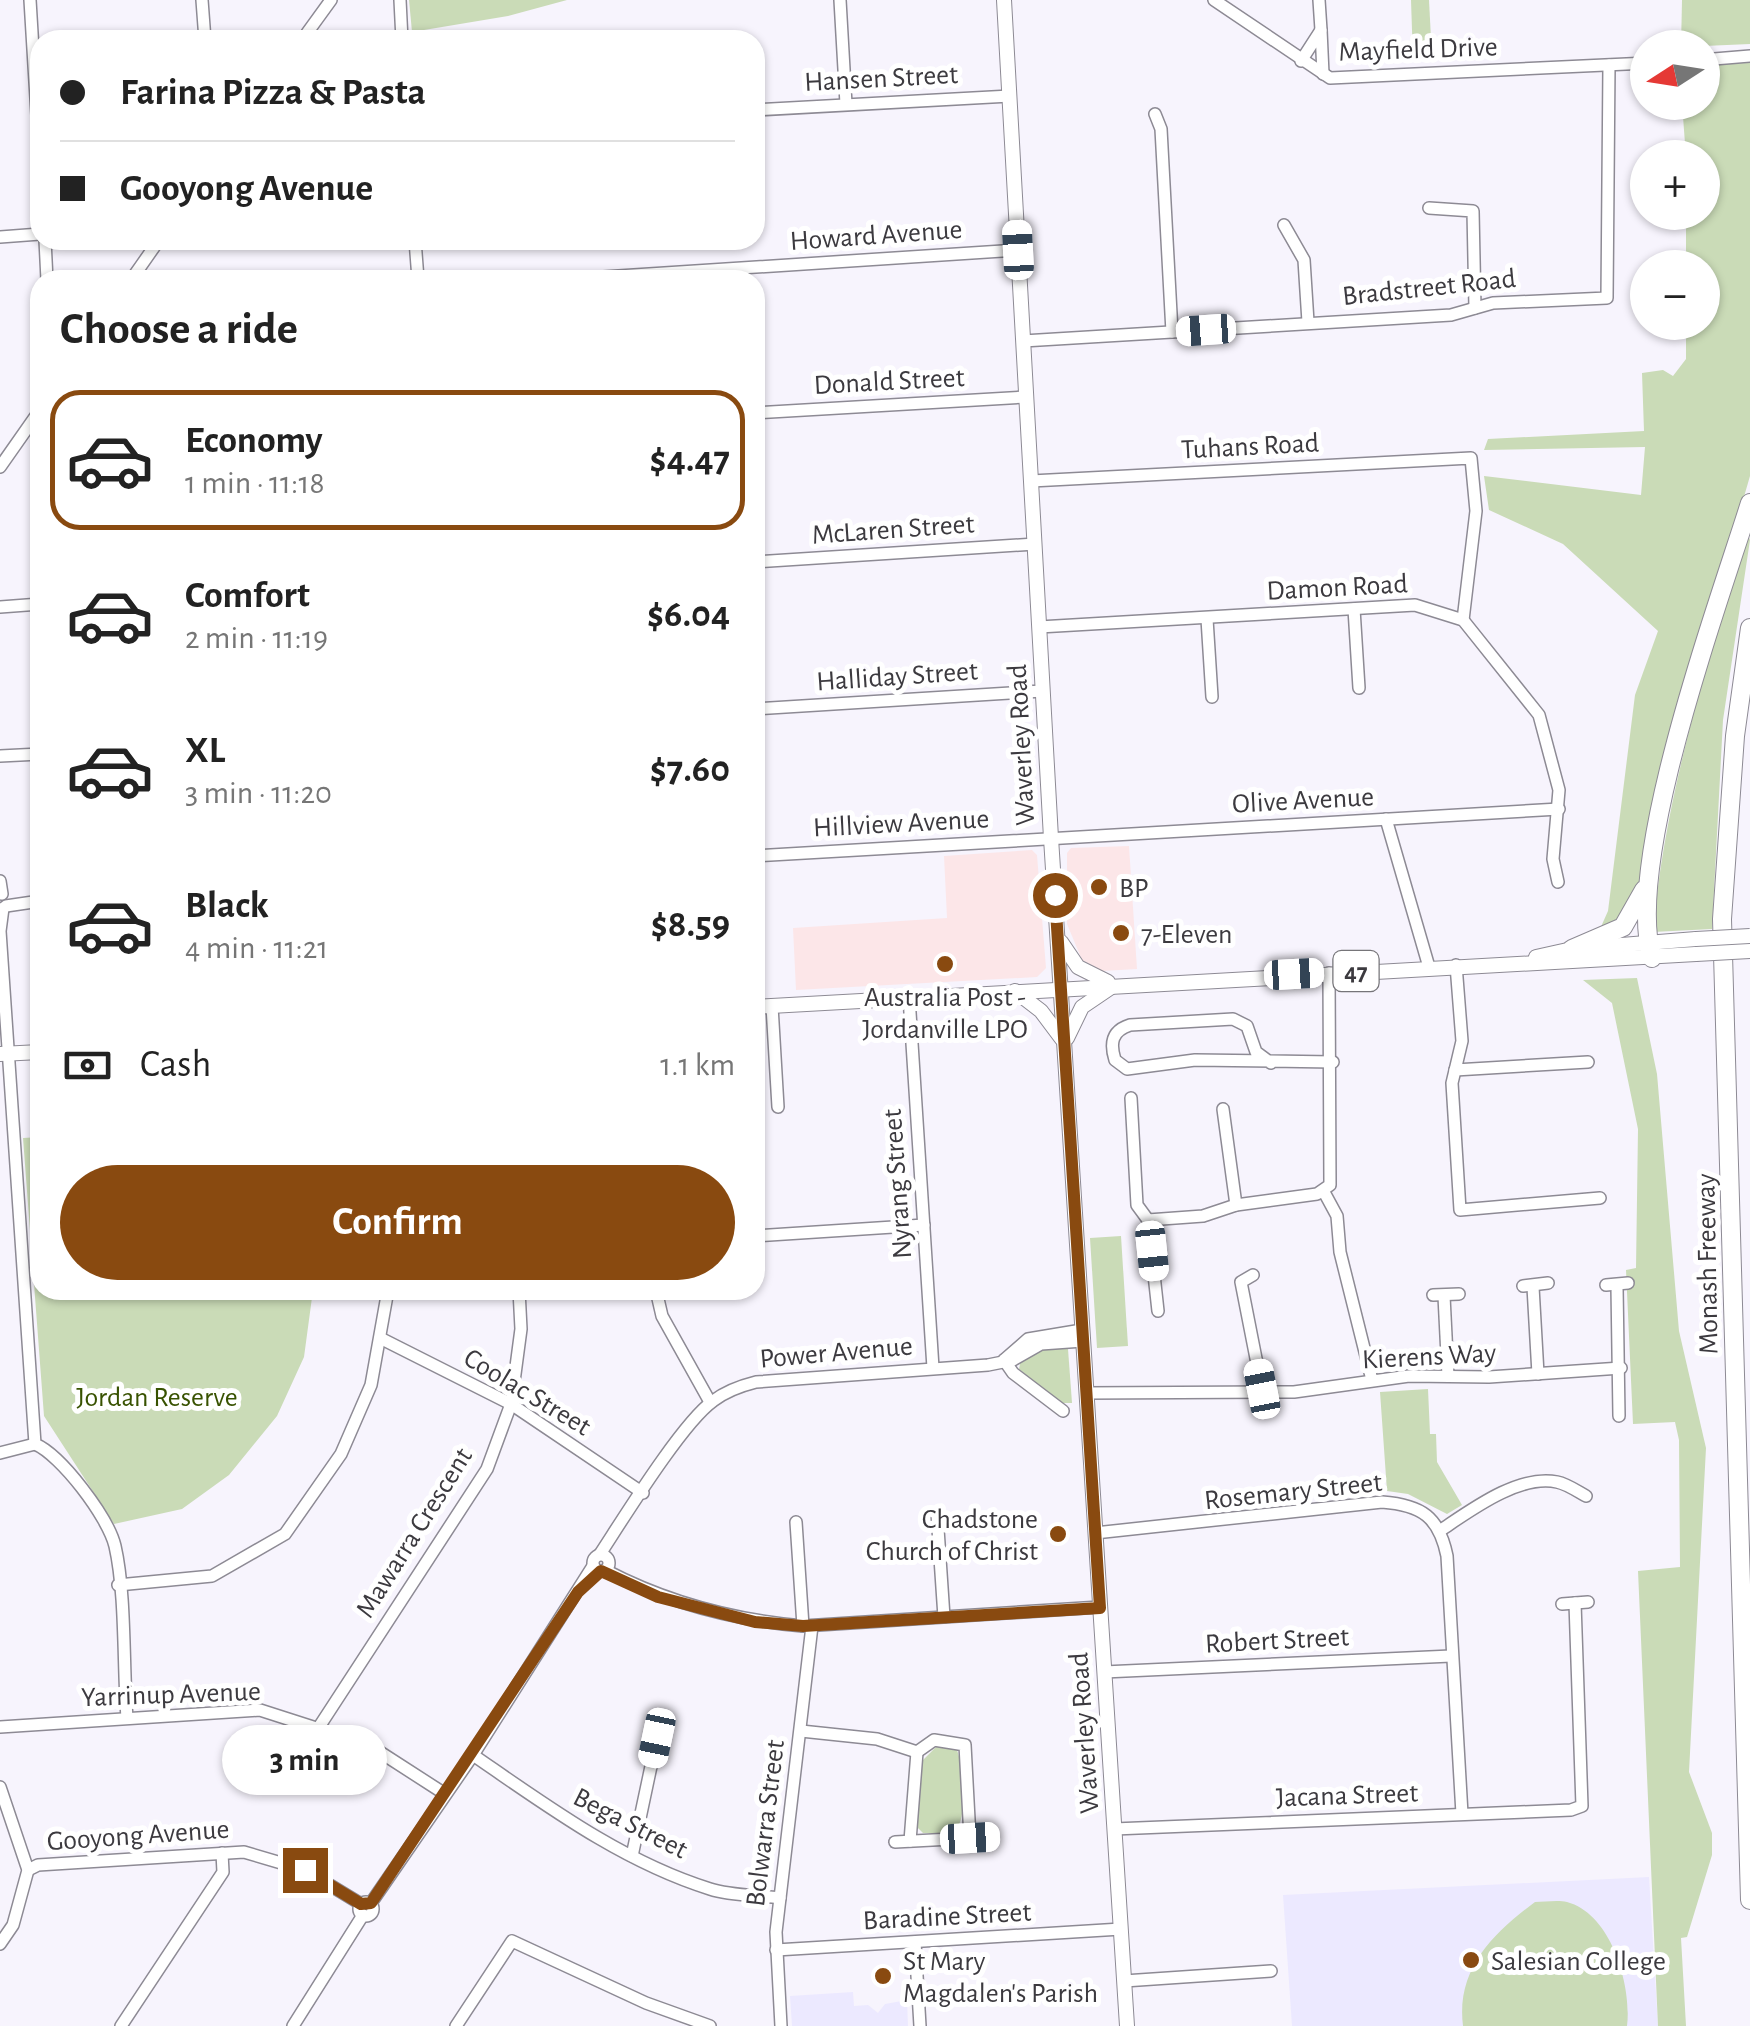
<!DOCTYPE html>
<html lang="en">
<head>
<meta charset="utf-8">
<style>
  :root { --surface:#fff; --page:#f6f6f6; --text:#222; --muted:#767676; --line:#e0e0e0; --accent:#894a10 }
  body { margin:0; font-family:"Alegreya Sans",sans-serif; background:var(--page); color:var(--text); height:100vh; display:flex; flex-direction:column; font-size:38px; white-space:nowrap }
  * { box-sizing:border-box; margin:0 }
  p { font-size:32px; color:var(--muted) }
  .icon { flex:none; width:55px; height:55px; fill:none; stroke:currentColor; stroke-width:2; stroke-linecap:round; stroke-linejoin:round }
  .map { position:relative; flex:1; overflow:hidden }
  .panel { position:absolute; left:30px; top:270px; width:735px; height:1030px; display:flex; flex-direction:column; background:var(--surface); border-radius:30px; box-shadow:0 2px 8px #0004 }
  .panel>* { flex:none }
  .top-card { position:absolute; left:30px; top:30px; width:735px; height:220px; border-radius:30px; box-shadow:0 2px 8px #0004; display:grid; align-content:center; height:220px; padding:0 30px; background:var(--surface) }
  .needle { width:65px; rotate:258deg }
  .controls { position:absolute; left:1630px; top:30px; display:grid; gap:20px }
  .controls a { display:grid; place-items:center; width:90px; height:90px; border-radius:50%; background:var(--surface); box-shadow:0 2px 8px #0004; font-size:50px }
  .end { position:absolute; width:45px; height:45px; margin:-22px; border:12px solid #894a10; background:#fff; box-shadow:0 0 0 5px #fff }
  .from { border-radius:50% }
  .bubble { position:absolute; height:70px; border-radius:35px; background:var(--surface); box-shadow:0 2px 8px #0004; font-size:32px; font-weight:700; line-height:70px; text-align:center }
  .car { position:absolute; width:30px; height:60px; margin:-30px -15px; border-radius:12px; box-shadow:0 0 8px 2px #0007; background:linear-gradient(#fff 24%,#345 0 40%,#fff 0 76%,#345 0 86%,#fff 0) }
  .top-card b { display:flex; align-items:center; gap:35px; height:95px; font-size:38px }
  .top-card b+b { border-top:2px solid var(--line) }
  .top-card i { width:25px; height:25px; background:var(--text) }
  ul { padding:0; list-style:none }
  li { display:flex; align-items:center; gap:30px; height:140px; margin:0 20px 15px; padding:0 10px; border:5px solid transparent; border-radius:30px }
  li div { flex:1 }
  li b { display:block; font-size:38px }
  li em { font-style:normal; font-weight:700 }
  li.on { border-color:var(--accent) }
  li>.icon { width:90px; height:90px; stroke-width:1.5 }
  h2 { padding:0 30px; font-size:45px; line-height:120px }
  .pay { display:flex; align-items:center; gap:25px; height:110px; padding:0 30px; font-size:38px }
  .pay p { margin-inline-start:auto }
  .action { display:flex; gap:20px; margin-top:auto; padding:20px 30px }
  .action a { flex:1; height:115px; border-radius:60px; background:var(--accent); color:#fff; font-size:40px; font-weight:700; line-height:115px; text-align:center }
  .map>svg:first-child { display:block }
  .commercial { fill:#fce6e8 }
  .education { fill:#ece9ff }
  .green { fill:#cadbb7 }
  .lines { fill:none; stroke-linecap:round; stroke-linejoin:round }
  .minor-casing { stroke:#8d8a94; stroke-width:14 }
  .major-casing { stroke:#8d8a94; stroke-width:16 }
  .highway-casing { stroke:#8d8a94; stroke-width:20 }
  .minor { stroke:#fff; stroke-width:11 }
  .major { stroke:#fff; stroke-width:14 }
  .highway { stroke:#fff; stroke-width:18 }
  .major-bridge-casing { stroke:#8d8a94; stroke-width:16; stroke-linecap:butt }
  .major-bridge { stroke:#fff; stroke-width:14 }
  .route { stroke:#894a10; stroke-width:12 }
  .poi-dot { fill:#894a10; stroke:#fff; stroke-width:4 }
  .labels { text-anchor:middle; stroke-width:10; stroke-linejoin:round; paint-order:stroke }
  .shield { fill:#fff; stroke:#767579; stroke-width:2.5 }
  .shield-label { font-size:25px; font-weight:bold; fill:#3c3a3f }
  .street-label { font-size:28px; fill:#3c3a3f; stroke:#fff }
  .poi-label { font-size:28px; fill:#3c3a3f; stroke:#fff; text-anchor:start }
  .park-label { font-size:28px; fill:#385201; stroke:#fff }
</style>
</head>
<body>
<div class="map">
<svg width="1750" height="2026" viewBox="0 0 1750 2026">
  <rect width="100%" height="100%" fill="#f7f4fd"/>
  <g class="commercial">
    <polygon points="1129,846 1137,969 1102,971 1082,960 1067,924 1067,853 1071,848"/>
    <polygon points="1032,850 1037,855 1046,968 1037,977 796,990 793,928 947,918 944,856"/>
  </g>
  <g class="education">
    <polygon points="1649,1877 1658,2026 1292,2026 1283,1895"/>
    <polygon points="853,1992 854,2006 868,2005 878,2013 885,2004 907,2000 908,2026 792,2026 790,1996"/>
  </g>
  <g class="green">
    <polygon points="409,0 567,0 508,16 412,32"/>
    <polygon points="1411,0 1429,0 1432,58 1413,60"/>
    <polygon points="1682,0 1750,0 1750,44 1681,47"/>
    <polygon points="1750,63 1750,476 1651,818 1636,901 1624,920 1600,929 1608,911 1635,695 1658,631 1563,544 1489,510 1484,476 1641,495 1645,447 1484,450 1488,439 1644,431 1642,373 1663,370 1673,376 1686,359 1686,323 1702,322 1702,268 1686,267 1686,213 1702,212 1702,158 1686,157 1682,103 1702,102 1703,64"/>
    <path d="M1747,531L1750,540L1723,720L1712,929L1653,932C1665,793 1707,664 1747,531Z"/>
    <polygon points="1637,978 1657,1074 1679,1331 1706,1448 1689,1772 1712,1833 1712,1855 1687,1937 1681,1938 1686,2026 1658,2026 1638,1571 1680,1567 1679,1440 1675,1422 1633,1424 1626,1270 1636,1268 1638,1129 1612,1003 1583,980"/>
    <polygon points="40,1137 40,1290 313,1290 304,1357 277,1416 229,1475 182,1509 114,1524 44,1416 23,1138"/>
    <polygon points="1121,1236 1128,1346 1097,1348 1090,1238"/>
    <polygon points="1060,1346 1068,1349 1072,1403 1059,1403 1019,1369 1021,1359 1033,1350"/>
    <polygon points="1428,1389 1430,1434 1436,1434 1437,1462 1462,1505 1447,1514 1408,1494 1387,1491 1380,1392"/>
    <path d="M936,1747L956,1748C963,1761 968,1819 956,1829C948,1836 933,1833 923,1833L917,1827L921,1762Z"/>
    <path d="M1535,1902C1544,1902 1558,1900 1567,1902C1612,1914 1632,1987 1627,2026H1463C1456,1970 1492,1934 1535,1902Z"/>
  </g>
  <g class="lines">
    <defs>
      <g id="minor">
        <polyline points="30,0 40,164"/>
        <polyline points="202,0 205,40"/>
        <polyline points="400,0 402,40"/>
        <polyline points="840,0 846,104"/>
        <polyline points="1214,0 1330,78 1648,63"/>
        <polyline points="1319,0 1321,30"/>
        <polyline points="302,40 331,0"/>
        <polyline points="1702,60 1750,56"/>
        <polyline points="1301,61 1321,30 1323,74"/>
        <polyline points="755,110 1010,96"/>
        <polyline points="1155,114 1161,129 1172,332"/>
        <polyline points="1429,208 1473,211 1475,308"/>
        <polyline points="1284,225 1304,260 1308,322"/>
        <polyline points="0,237 40,234"/>
        <polyline points="45,240 47,280"/>
        <polyline points="415,240 418,279"/>
        <polyline points="131,280 159,240"/>
        <polyline points="557,280 1018,250"/>
        <polyline points="1023,341 1451,315 1493,303 1607,298 1609,65"/>
        <polyline points="755,413 1026,397"/>
        <polyline points="0,467 40,410"/>
        <polyline points="1031,481 1471,458 1476,511 1463,620"/>
        <polyline points="755,562 1035,544"/>
        <polyline points="0,607 40,604"/>
        <polyline points="1354,609 1359,688"/>
        <polyline points="1207,619 1212,697"/>
        <polyline points="1039,627 1415,605 1463,620 1539,715 1559,790 1553,859 1558,882"/>
        <polyline points="755,709 1042,691"/>
        <polyline points="0,756 40,754"/>
        <polyline points="1386,819 1429,967"/>
        <polyline points="755,856 1559,809"/>
        <polyline points="0,881 2,894"/>
        <polyline points="6,906 40,901"/>
        <path d="M3,908L0,931L35,1444C61,1455 108,1517 115,1546C126,1594 123,1666 127,1718"/>
        <polyline points="1456,965 1462,1041 1452,1083 1460,1210 1600,1198"/>
        <polyline points="909,997 933,1368"/>
        <polyline points="772,1006 778,1107"/>
        <path d="M1271,1063L1256,1052L1247,1026L1233,1019L1130,1025C1111,1031 1110,1044 1115,1060L1127,1069L1195,1060L1333,1062"/>
        <polyline points="1455,1070 1588,1062"/>
        <polyline points="1131,1098 1137,1205 1148,1220 1158,1311"/>
        <polyline points="1223,1109 1236,1205"/>
        <polyline points="1324,1192 1337,1216 1340,1252 1372,1380"/>
        <polyline points="1148,1220 1203,1216 1236,1205 1317,1194 1330,1185 1329,973"/>
        <polyline points="755,1236 924,1225"/>
        <polyline points="1253,1275 1241,1282 1262,1389"/>
        <polyline points="1606,1285 1628,1283"/>
        <polyline points="1523,1286 1548,1283"/>
        <polyline points="1533,1287 1538,1374"/>
        <polyline points="1617,1287 1619,1416"/>
        <polyline points="656,1290 662,1316 710,1402"/>
        <polyline points="1433,1295 1459,1294"/>
        <polyline points="1444,1296 1448,1376"/>
        <polyline points="382,1339 511,1404 643,1493"/>
        <polyline points="1004,1360 1028,1339 1082,1330"/>
        <polyline points="1004,1360 1013,1373 1063,1411"/>
        <polyline points="1086,1393 1294,1392 1409,1376 1489,1377 1621,1368"/>
        <polyline points="0,1453 35,1444"/>
        <polyline points="937,1514 944,1617"/>
        <polyline points="796,1522 803,1626"/>
        <path d="M1441,1530C1471,1510 1519,1474 1557,1482C1567,1484 1577,1491 1586,1496"/>
        <path d="M1095,1533L1382,1502C1422,1505 1439,1517 1447,1556L1462,1814"/>
        <path d="M600,1554C623,1519 682,1423 713,1401C726,1391 740,1386 756,1382L988,1365L1013,1360L1041,1344L1083,1341"/>
        <circle cx="601" cy="1563" r="8"/>
        <path d="M605,1570C668,1603 733,1620 803,1626L1100,1607"/>
        <polyline points="118,1585 212,1576 285,1534 341,1454 371,1385 388,1290"/>
        <polyline points="1562,1604 1588,1602"/>
        <polyline points="1104,1672 1451,1656"/>
        <polyline points="0,1727 260,1710 369,1745 445,1794"/>
        <polyline points="319,1727 487,1469 511,1404 521,1329 519,1290"/>
        <polyline points="801,1731 877,1739 917,1752"/>
        <polyline points="917,1752 934,1740 965,1745 970,1838 992,1837"/>
        <path d="M473,1755C547,1806 623,1862 710,1889C731,1896 758,1895 780,1898"/>
        <polyline points="0,1787 28,1870 13,1925 0,1944"/>
        <polyline points="1114,1829 1571,1810 1582,1806 1575,1603"/>
        <polyline points="910,1841 917,1752"/>
        <polyline points="895,1842 970,1838"/>
        <polyline points="632,1856 657,1738"/>
        <polyline points="28,1870 38,1865 244,1852 305,1870 361,1904"/>
        <circle cx="366" cy="1909" r="7"/>
        <polyline points="371,1903 473,1755 593,1566"/>
        <polyline points="915,1942 920,2026"/>
        <polyline points="776,1950 1121,1929"/>
        <polyline points="1124,1981 1271,1971"/>
        <polyline points="121,2026 223,1872 222,1853"/>
        <polyline points="293,2026 363,1915"/>
        <polyline points="456,2026 512,1941 646,2003 710,2026"/>
        <polyline points="781,2026 776,1932 812,1626"/>
      </g>
      <g id="major">
        <polyline points="1004,0 1051,838 1127,2026"/>
        <polyline points="1061,942 1078,967 1108,982"/>
        <polyline points="1536,957 1572,949 1696,939"/>
        <polyline points="1015,991 1041,1011 1062,1039"/>
        <polyline points="755,1007 1696,954"/>
        <polyline points="1067,1038 1082,1007 1110,988"/>
        <polyline points="0,1054 40,1052"/>
      </g>
      <g id="highway">
        <polyline points="1750,628 1735,736 1722,919 1750,1900"/>
        <polyline points="1572,949 1623,927 1644,890"/>
        <path d="M1652,958C1624,862 1718,605 1750,503"/>
      </g>
    </defs>
    <use href="#minor" class="minor-casing"/>
    <use href="#major" class="major-casing"/>
    <use href="#highway" class="highway-casing"/>
    <use href="#minor" class="minor"/>
    <use href="#major" class="major"/>
    <use href="#highway" class="highway"/>
    <defs>
      <g id="major-bridge">
        <polyline points="1696,939 1750,936"/>
        <polyline points="1696,954 1750,951"/>
      </g>
    </defs>
    <use href="#major-bridge" class="major-bridge-casing"/>
    <use href="#major-bridge" class="major-bridge"/>
  </g>
  <g class="lines">
    <polyline class="route" points="305,1870 361,1904 371,1903 578,1592 601,1571 658,1597 755,1622 803,1626 1100,1608 1055,895"/>
  </g>
  <g class="poi-dot">
    <circle cx="1099" cy="887" r="10"/>
    <circle cx="1121" cy="933" r="10"/>
    <circle cx="945" cy="964" r="10"/>
    <circle cx="1058" cy="1534" r="10"/>
    <circle cx="1471" cy="1960" r="10"/>
    <circle cx="883" cy="1976" r="10"/>
  </g>
  <g class="labels">
    <rect class="shield" x="1333.5" y="951" width="45" height="40" rx="8"/>
    <g class="shield-label">
      <text x="1356" y="980">47</text>
    </g>
    <g class="street-label">
      <text transform="translate(1418 48) rotate(-2)" y="10">Mayfield Drive</text>
      <text transform="translate(881 77) rotate(-3)" y="10">Hansen Street</text>
      <text transform="translate(876 234) rotate(-4)" y="10">Howard Avenue</text>
      <text transform="translate(1429 286) rotate(-6)" y="10">Bradstreet Road</text>
      <text transform="translate(889 380) rotate(-3)" y="10">Donald Street</text>
      <text transform="translate(1250 445) rotate(-3)" y="10">Tuhans Road</text>
      <text transform="translate(893 528) rotate(-4)" y="10">McLaren Street</text>
      <text transform="translate(1337 586) rotate(-3)" y="10">Damon Road</text>
      <text transform="translate(897 675) rotate(-4)" y="10">Halliday Street</text>
      <text transform="translate(1020 745) rotate(-93)" y="10">Waverley Road</text>
      <text transform="translate(1303 799) rotate(-3)" y="10">Olive Avenue</text>
      <text transform="translate(901 822) rotate(-3)" y="10">Hillview Avenue</text>
      <text transform="translate(896 1184) rotate(-94)" y="10">Nyrang Street</text>
      <text transform="translate(1706 1264) rotate(-91)" y="10">Monash Freeway</text>
      <text transform="translate(836 1351) rotate(-5)" y="10">Power Avenue</text>
      <text transform="translate(1429 1355) rotate(-3)" y="10">Kierens Way</text>
      <text transform="translate(528 1391) rotate(31)" y="10">Coolac Street</text>
      <text transform="translate(1293 1490) rotate(-6)" y="10">Rosemary Street</text>
      <text transform="translate(413 1532) rotate(-58)" y="10">Mawarra Crescent</text>
      <text transform="translate(1277 1639) rotate(-3)" y="10">Robert Street</text>
      <text transform="translate(171 1693) rotate(-2)" y="10">Yarrinup Avenue</text>
      <text transform="translate(1083 1733) rotate(-94)" y="10">Waverley Road</text>
      <text transform="translate(1347 1794) rotate(-2)" y="10">Jacana Street</text>
      <text transform="translate(631 1822) rotate(27)" y="10">Bega Street</text>
      <text transform="translate(764 1823) rotate(-83)" y="10">Bolwarra Street</text>
      <text transform="translate(138 1834) rotate(-4)" y="10">Gooyong Avenue</text>
      <text transform="translate(947 1915) rotate(-3)" y="10">Baradine Street</text>
    </g>
    <g class="poi-label">
      <text x="1119" y="897">BP</text>
      <text x="1141" y="943">7-Eleven</text>
      <text x="945" y="1006" text-anchor="middle">Australia Post -<tspan x="945" dy="32">Jordanville LPO</tspan></text>
      <text x="1038" y="1528" text-anchor="end">Chadstone<tspan x="1038" dy="32">Church of Christ</tspan></text>
      <text x="903" y="1970">St Mary<tspan x="903" dy="32">Magdalen's Parish</tspan></text>
      <text x="1491" y="1970">Salesian College</text>
    </g>
    <g class="park-label">
      <text x="157" y="1406">Jordan Reserve</text>
    </g>
  </g>
</svg>
<div class="controls">
<a><svg class="needle" viewBox="-14 -14 28 28"><path d="M0-13l5 13h-10z" fill="#e53935"/><path d="M0 13l5-13h-10z" fill="#767676"/></svg></a>
<a>+</a>
<a>−</a>
</div>
<i class="end from" style="left:1055px;top:895px"></i>
<i class="end" style="left:305px;top:1870px"></i>
<div class="bubble" style="left:222px;top:1725px;width:165px">3 min</div>
<i class="car" style="left:1018px;top:250px;rotate:357deg"></i>
<i class="car" style="left:1206px;top:330px;rotate:266deg"></i>
<i class="car" style="left:1294px;top:974px;rotate:87deg"></i>
<i class="car" style="left:1152px;top:1251px;rotate:174deg"></i>
<i class="car" style="left:1262px;top:1389px;rotate:349deg"></i>
<i class="car" style="left:657px;top:1738px;rotate:192deg"></i>
<i class="car" style="left:970px;top:1838px;rotate:87deg"></i>
<div class="top-card">
<b><i class="from"></i>Farina Pizza &amp; Pasta</b>
<b><i></i>Gooyong Avenue</b>
</div>
<section class="panel">
<h2>Choose a ride</h2>
<ul>
<li class="on"><svg class="icon" aria-label="car" viewBox="0 0 24 24"><path d="M5 17H2v-5l4-1 3-4h7l3 4 3 1v5h-3M9 17h6M6 11h13"/><circle cx="7" cy="17" r="2"/><circle cx="17" cy="17" r="2"/></svg><div><b>Economy</b><p>1 min · 11:18</p></div><em>$4.47</em></li>
<li><svg class="icon" aria-label="car" viewBox="0 0 24 24"><path d="M5 17H2v-5l4-1 3-4h7l3 4 3 1v5h-3M9 17h6M6 11h13"/><circle cx="7" cy="17" r="2"/><circle cx="17" cy="17" r="2"/></svg><div><b>Comfort</b><p>2 min · 11:19</p></div><em>$6.04</em></li>
<li><svg class="icon" aria-label="car" viewBox="0 0 24 24"><path d="M5 17H2v-5l4-1 3-4h7l3 4 3 1v5h-3M9 17h6M6 11h13"/><circle cx="7" cy="17" r="2"/><circle cx="17" cy="17" r="2"/></svg><div><b>XL</b><p>3 min · 11:20</p></div><em>$7.60</em></li>
<li><svg class="icon" aria-label="car" viewBox="0 0 24 24"><path d="M5 17H2v-5l4-1 3-4h7l3 4 3 1v5h-3M9 17h6M6 11h13"/><circle cx="7" cy="17" r="2"/><circle cx="17" cy="17" r="2"/></svg><div><b>Black</b><p>4 min · 11:21</p></div><em>$8.59</em></li>
</ul>
<div class="pay"><svg class="icon" aria-label="cash" viewBox="0 0 24 24"><path d="M3 7h18v10H3z"/><circle cx="12" cy="12" r="2"/></svg>Cash<p>1.1 km</p></div>
<div class="action"><a>Confirm</a></div>
</section>
</div>
</body>
</html>
